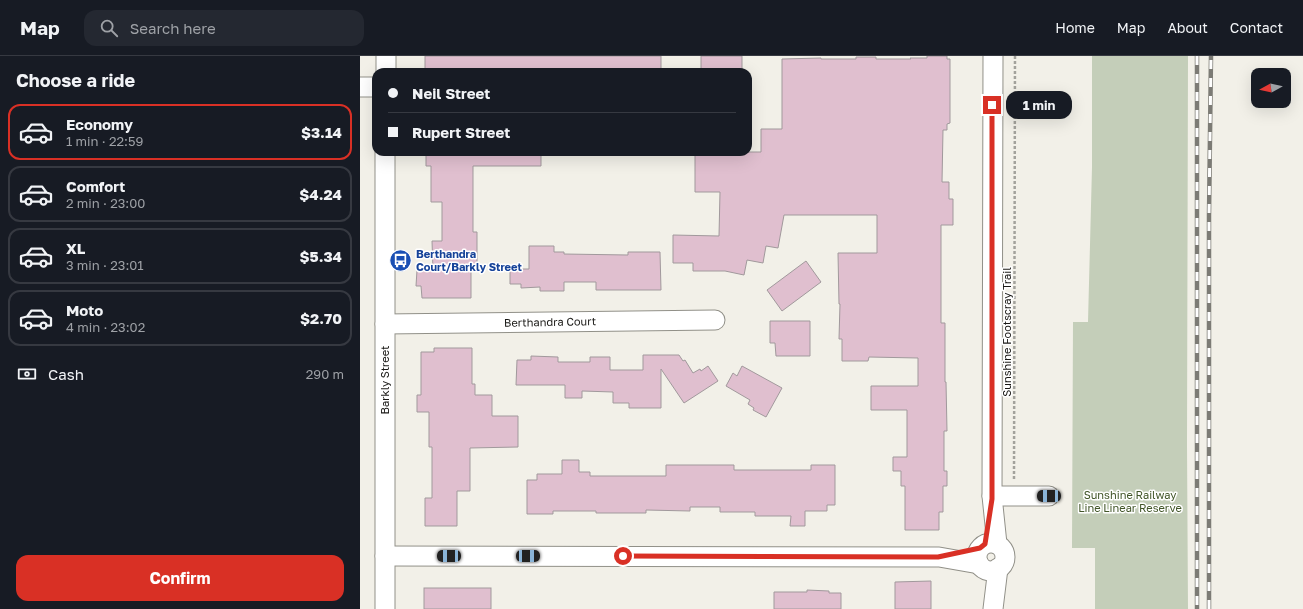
<!DOCTYPE html>
<html lang="en">
<head>
<meta charset="utf-8">
<style>
  :root { --surface:#171b24; --page:#242831; --text:#f1f3f6; --muted:#9ea1a6; --line:#363941; --accent:#d93025 }
  body { margin:0; font-family:"Golos Text",sans-serif; background:var(--page); color:var(--text); height:100vh; display:flex; flex-direction:column; font-size:15px; white-space:nowrap }
  * { box-sizing:border-box; margin:0 }
  p { font-size:13px; color:var(--muted) }
  .icon { flex:none; width:22px; height:22px; fill:none; stroke:currentColor; stroke-width:2; stroke-linecap:round; stroke-linejoin:round }
  .map { position:relative; flex:1; overflow:hidden }
  .sheet { display:flex; flex-direction:column; background:var(--surface); width:360px }
  .sheet>* { flex:none }
  .hud { position:absolute; left:12px; top:12px; width:380px; height:88px; border-radius:12px; box-shadow:0 4px 16px #0002; display:grid; align-content:center; height:88px; padding:0 16px; background:var(--surface) }
  .needle { width:26px; rotate:262deg }
  .tools { position:absolute; left:891px; top:12px; display:grid; gap:8px }
  .tools a { display:grid; place-items:center; width:40px; height:40px; border-radius:8px; background:var(--surface); box-shadow:0 4px 16px #0002; font-size:20px }
  .end { position:absolute; width:18px; height:18px; margin:-9px; border:5px solid #d93025; background:#fff; box-shadow:0 0 0 2px #fff }
  .from { border-radius:50% }
  .bubble { position:absolute; height:28px; border-radius:12px; background:var(--surface); box-shadow:0 4px 16px #0002; font-size:13px; font-weight:700; line-height:28px; text-align:center }
  .car { position:absolute; width:12px; height:24px; margin:-12px -6px; border-radius:5px; box-shadow:0 0 3px 1px #0007; background:linear-gradient(#222 24%,#8ab4d8 0 40%,#222 0 76%,#8ab4d8 0 86%,#222 0) }
  .hud b { display:flex; align-items:center; gap:14px; height:38px; font-size:15px }
  .hud b+b { border-top:1px solid var(--line) }
  .hud i { width:10px; height:10px; background:var(--text) }
  ul { padding:0; list-style:none }
  li { display:flex; align-items:center; gap:12px; height:56px; margin:0 8px 6px; padding:0 8px; border:2px solid var(--line); border-radius:12px }
  li div { flex:1 }
  li b { display:block; font-size:15px }
  li em { font-style:normal; font-weight:700 }
  li.on { border-color:var(--accent) }
  li>.icon { width:36px; height:36px; stroke-width:1.5 }
  h2 { padding:0 16px; font-size:18px; line-height:48px }
  .pay { display:flex; align-items:center; gap:10px; height:44px; padding:0 16px; font-size:15px }
  .pay p { margin-inline-start:auto }
  .button { display:flex; gap:8px; margin-top:auto; padding:8px 16px }
  .button a { flex:1; height:46px; border-radius:12px; background:var(--accent); color:#fff; font-size:16px; font-weight:700; line-height:46px; text-align:center }
  header { display:flex; align-items:center; gap:24px; box-sizing:border-box; height:56px; padding:0 20px; background:var(--surface); border-bottom:1px solid var(--line) }
  header strong { font-size:19px }
  nav { display:flex; gap:22px; margin-inline-start:auto; font-size:14px }
  .search { width:280px; height:36px; background:var(--page); display:flex; align-items:center; gap:10px; box-sizing:border-box; padding:0 14px; border-radius:12px; color:var(--muted); font-size:15px }
  main { display:flex; flex:1; min-height:0 }
  .map>svg:first-child { display:block }
  .park { fill:#c4ceb9 }
  .building { fill:#e0bfcf; stroke:#a1999c }
  .lines { fill:none; stroke-linecap:round; stroke-linejoin:round }
  .minor-casing { stroke:#919088; stroke-width:21 }
  .path { stroke:#a3a29c; stroke-width:2.5; stroke-dasharray:3 2; stroke-linecap:butt }
  .minor { stroke:#fff; stroke-width:19 }
  .rail-casing { stroke:#7c7b75; stroke-width:4.5 }
  .rail { stroke:#fff; stroke-width:3; stroke-dasharray:9; stroke-linecap:butt }
  .route { stroke:#d93025; stroke-width:5 }
  .labels { text-anchor:middle; stroke-width:3; stroke-linejoin:round; paint-order:stroke }
  .transit-label { font-size:11px; font-weight:bold; fill:#164399; stroke:#fff; text-anchor:start }
  .street-label { font-size:11px; fill:#191815; stroke:#fff }
  .park-label { font-size:11px; fill:#425629; stroke:#fff }
</style>
</head>
<body>
<header>
<strong>Map</strong>
<div class="search"><svg class="icon" aria-label="search" viewBox="0 0 24 24"><circle cx="10" cy="10" r="6"/><path d="M15 15l6 6"/></svg>Search here</div>
<nav><a>Home</a><a>Map</a><a>About</a><a>Contact</a></nav>
</header>
<main>
<section class="sheet">
<h2>Choose a ride</h2>
<ul>
<li class="on"><svg class="icon" aria-label="car" viewBox="0 0 24 24"><path d="M5 17H2v-5l4-1 3-4h7l3 4 3 1v5h-3M9 17h6M6 11h13"/><circle cx="7" cy="17" r="2"/><circle cx="17" cy="17" r="2"/></svg><div><b>Economy</b><p>1 min · 22:59</p></div><em>$3.14</em></li>
<li><svg class="icon" aria-label="car" viewBox="0 0 24 24"><path d="M5 17H2v-5l4-1 3-4h7l3 4 3 1v5h-3M9 17h6M6 11h13"/><circle cx="7" cy="17" r="2"/><circle cx="17" cy="17" r="2"/></svg><div><b>Comfort</b><p>2 min · 23:00</p></div><em>$4.24</em></li>
<li><svg class="icon" aria-label="car" viewBox="0 0 24 24"><path d="M5 17H2v-5l4-1 3-4h7l3 4 3 1v5h-3M9 17h6M6 11h13"/><circle cx="7" cy="17" r="2"/><circle cx="17" cy="17" r="2"/></svg><div><b>XL</b><p>3 min · 23:01</p></div><em>$5.34</em></li>
<li><svg class="icon" aria-label="car" viewBox="0 0 24 24"><path d="M5 17H2v-5l4-1 3-4h7l3 4 3 1v5h-3M9 17h6M6 11h13"/><circle cx="7" cy="17" r="2"/><circle cx="17" cy="17" r="2"/></svg><div><b>Moto</b><p>4 min · 23:02</p></div><em>$2.70</em></li>
</ul>
<div class="pay"><svg class="icon" aria-label="cash" viewBox="0 0 24 24"><path d="M3 7h18v10H3z"/><circle cx="12" cy="12" r="2"/></svg>Cash<p>290 m</p></div>
<div class="button"><a>Confirm</a></div>
</section>
<div class="map">
<svg width="943" height="553" viewBox="0 0 943 553">
  <rect width="100%" height="100%" fill="#f2f0e8"/>
  <polygon class="park" points="732,0 828,0 827,389 828,553 735,553 735,492 712,492 713,266 728,266 732,111"/>
  <g class="building">
    <rect x="65" y="0" width="236" height="16"/>
    <rect x="341" y="0" width="41" height="16"/>
    <polygon points="567,0 587,0 587,3 590,3 590,67 587,68 587,74 583,74 582,126 589,126 589,143 593,143 593,169 581,169 581,267 585,267 585,326 586,326 587,375 584,375 584,415 587,415 587,430 583,430 583,456 579,456 579,474 545,474 545,430 541,430 541,415 533,415 533,401 547,401 547,354 511,354 511,330 558,330 558,302 509,301 508,305 482,305 482,283 479,283 480,248 479,248 478,197 517,197 517,159 424,159 418,192 406,190 403,207 387,204 384,219 365,215 333,215 333,207 313,207 313,179 359,180 360,136 335,136 335,96 401,96 401,73 422,73 422,3 461,2 461,3 496,3 496,1 516,1 516,3 551,3 550,2 567,2"/>
    <polygon points="66,96 181,96 181,110 113,110 113,176 117,176 117,209 111,209 111,242 62,242 61,230 56,230 57,214 73,214 72,185 82,185 82,146 71,146 71,110 66,110"/>
    <polygon points="169,190 194,190 194,196 204,196 204,198 268,199 268,196 300,196 301,234 236,234 236,226 204,226 204,235 180,235 180,231 161,232 161,228 150,228 150,213 169,213"/>
    <polygon points="446,205 461,226 422,255 407,234"/>
    <polygon points="410,265 450,265 450,300 416,300 415,287 410,287"/>
    <polygon points="74,292 112,292 112,328 115,328 115,339 132,339 132,360 158,360 158,391 110,392 110,435 97,435 97,470 65,470 65,442 72,442 72,391 69,391 69,356 57,356 57,339 61,339 61,296 74,296"/>
    <polygon points="283,299 319,299 323,305 325,304 333,317 340,313 341,315 348,310 358,325 324,347 301,313 301,352 269,352 269,347 253,347 253,336 222,335 222,342 205,342 205,329 156,329 157,304 171,304 171,300 198,301 198,306 230,306 230,301 250,301 250,314 283,314"/>
    <polygon points="382,310 422,332 406,361 393,354 394,352 388,348 390,344 366,330 373,317 377,320"/>
    <polygon points="202,404 219,404 219,416 230,416 230,420 306,420 306,409 374,409 374,414 451,414 451,409 475,409 475,449 467,449 467,455 445,455 445,470 430,470 431,460 395,460 395,456 360,456 360,451 330,451 330,455 286,454 286,457 236,457 236,455 193,455 193,458 167,458 167,424 177,424 177,418 202,418"/>
    <polygon points="571,525 571,553 535,553 535,526"/>
    <rect x="64" y="532" width="67" height="21"/>
    <polygon points="447,534 469,535 469,537 481,537 481,553 414,553 414,536 447,536"/>
  </g>
  <g class="lines">
    <defs>
      <g id="minor">
        <polyline points="633,0 632,440 637,488"/>
        <polyline points="26,16 26,0"/>
        <polyline points="0,31 16,31"/>
        <polyline points="25,268 355,264"/>
        <polyline points="632,440 689,440"/>
        <circle cx="631" cy="501" r="14"/>
        <polyline points="25,500 579,501 619,508"/>
        <polyline points="25,553 25,96"/>
        <polyline points="633,553 638,512"/>
      </g>
    </defs>
    <use href="#minor" class="minor-casing"/>
    <polyline class="path" points="654,423 655,0"/>
    <use href="#minor" class="minor"/>
    <defs>
      <g id="rail">
        <polyline points="837,0 837,553"/>
        <polyline points="849,553 849,160 851,0"/>
      </g>
    </defs>
    <use href="#rail" class="rail-casing"/>
    <use href="#rail" class="rail"/>
  </g>
  <g class="lines">
    <polyline class="route" points="263,500 578,501 620,492 625,488 632,443 632,49"/>
  </g>
  <defs>
    <symbol id="bus-disc" viewBox="-11 -11 22 22"><circle r="9.5" fill="#1a4fb4" stroke="#fff"/><path d="M-5-6H5V4H4V6H2V4H-2V6H-4V4H-5ZM-3.5-4V0h7V-4ZM-3.5 1.2v1.5H-2V1.2ZM2 1.2v1.5H3.5V1.2Z" fill="#fff"/></symbol>
  </defs>
  <g fill-rule="evenodd">
    <use href="#bus-disc" x="28" y="192" width="25" height="25"/>
  </g>
  <g class="labels">
    <g class="transit-label">
      <text x="56" y="202">Berthandra<tspan x="56" dy="13">Court/Barkly Street</tspan></text>
    </g>
    <g class="street-label">
      <text transform="translate(190 266) rotate(-1)" y="4">Berthandra Court</text>
      <text transform="translate(647 276) rotate(-90)" y="4">Sunshine Footscray Trail</text>
      <text transform="translate(25 324) rotate(-90)" y="4">Barkly Street</text>
    </g>
    <g class="park-label">
      <text x="770" y="443">Sunshine Railway<tspan x="770" dy="13">Line Linear Reserve</tspan></text>
    </g>
  </g>
</svg>
<div class="tools">
<a><svg class="needle" viewBox="-14 -14 28 28"><path d="M0-13l5 13h-10z" fill="#e53935"/><path d="M0 13l5-13h-10z" fill="#9ea1a6"/></svg></a>
</div>
<i class="end from" style="left:263px;top:500px"></i>
<i class="end" style="left:632px;top:49px"></i>
<div class="bubble" style="left:646px;top:35px;width:66px">1 min</div>
<i class="car" style="left:689px;top:440px;rotate:270deg"></i>
<i class="car" style="left:89px;top:500px;rotate:270deg"></i>
<i class="car" style="left:168px;top:500px;rotate:90deg"></i>
<div class="hud">
<b><i class="from"></i>Neil Street</b>
<b><i></i>Rupert Street</b>
</div>
</div>
</main>
</body>
</html>
